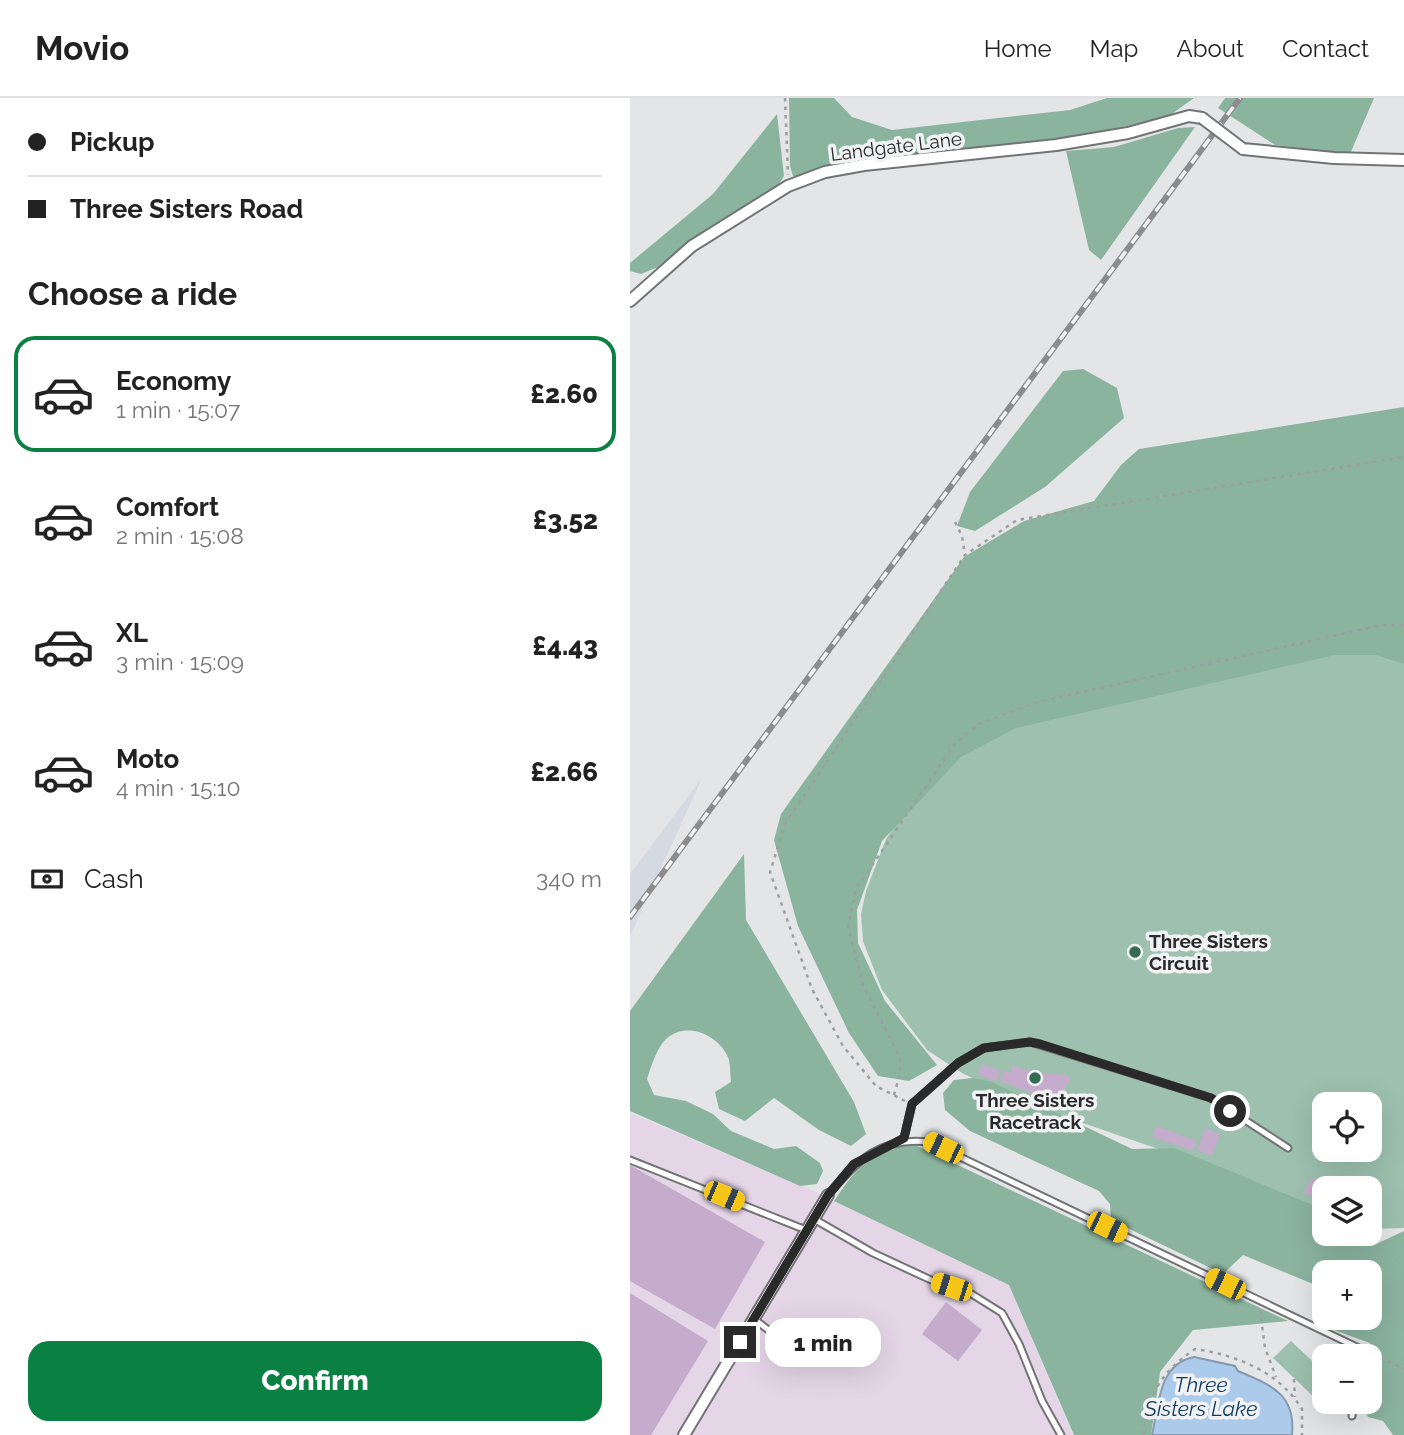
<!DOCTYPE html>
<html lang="en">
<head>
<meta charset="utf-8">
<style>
  :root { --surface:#fff; --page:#f6f6f6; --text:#222; --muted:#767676; --line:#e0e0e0; --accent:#0b8043 }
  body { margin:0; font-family:Raleway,sans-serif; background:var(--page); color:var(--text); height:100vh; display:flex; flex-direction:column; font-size:26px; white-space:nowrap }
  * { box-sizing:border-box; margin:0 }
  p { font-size:23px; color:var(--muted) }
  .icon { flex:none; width:38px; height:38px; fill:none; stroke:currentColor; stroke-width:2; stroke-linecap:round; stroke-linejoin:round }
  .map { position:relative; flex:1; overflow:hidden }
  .details { display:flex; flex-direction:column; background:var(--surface); width:630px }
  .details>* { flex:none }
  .guide { display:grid; align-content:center; height:154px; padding:0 28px; background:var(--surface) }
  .buttons { position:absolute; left:682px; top:994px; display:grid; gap:14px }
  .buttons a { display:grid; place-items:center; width:70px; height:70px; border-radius:14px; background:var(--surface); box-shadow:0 7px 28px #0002; font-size:35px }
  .end { position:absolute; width:32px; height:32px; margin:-16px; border:9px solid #2a2a2b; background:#fff; box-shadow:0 0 0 4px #fff }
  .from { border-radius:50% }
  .bubble { position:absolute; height:49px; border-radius:21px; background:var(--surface); box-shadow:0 7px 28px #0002; font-size:23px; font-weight:800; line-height:49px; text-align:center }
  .car { position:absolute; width:21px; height:42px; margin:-21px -10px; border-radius:9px; box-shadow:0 0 5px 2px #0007; background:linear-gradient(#f5c518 24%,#345 0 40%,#f5c518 0 76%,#345 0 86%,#f5c518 0) }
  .guide b { display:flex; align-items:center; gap:24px; height:66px; font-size:26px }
  .guide b+b { border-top:2px solid var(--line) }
  .guide i { width:18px; height:18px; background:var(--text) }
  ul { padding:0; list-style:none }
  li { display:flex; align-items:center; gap:21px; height:116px; margin:0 14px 10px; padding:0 14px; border:4px solid transparent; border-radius:21px }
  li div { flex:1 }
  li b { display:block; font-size:26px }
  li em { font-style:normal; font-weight:800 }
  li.on { border-color:var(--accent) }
  li>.icon { width:63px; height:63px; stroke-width:1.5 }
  h2 { padding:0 28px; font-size:32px; line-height:84px }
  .pay { display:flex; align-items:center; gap:18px; height:77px; padding:0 28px; font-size:26px }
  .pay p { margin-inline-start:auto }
  .primary-button { display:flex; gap:14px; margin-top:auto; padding:14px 28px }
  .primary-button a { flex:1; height:80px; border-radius:21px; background:var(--accent); color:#fff; font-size:28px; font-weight:800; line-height:80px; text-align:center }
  header { display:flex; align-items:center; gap:42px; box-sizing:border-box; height:98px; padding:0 35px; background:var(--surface); border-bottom:2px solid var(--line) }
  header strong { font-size:33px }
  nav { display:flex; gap:38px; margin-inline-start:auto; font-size:24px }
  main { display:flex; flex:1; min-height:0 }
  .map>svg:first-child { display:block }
  .industrial { fill:#e4d5e7 }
  .built { fill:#d5d9e1 }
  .green { fill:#9dc1ae; fill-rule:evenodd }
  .forest { fill:#8bb49f }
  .water { fill:#accae9; stroke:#859ab0; stroke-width:2 }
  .building { fill:#c5abcc }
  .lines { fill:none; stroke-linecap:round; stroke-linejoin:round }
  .lane-casing { stroke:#727374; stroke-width:9 }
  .street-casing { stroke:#727374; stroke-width:14 }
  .path { stroke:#9d9e9f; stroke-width:2.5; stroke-dasharray:3.5 5; stroke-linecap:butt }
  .lane { stroke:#fff; stroke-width:5 }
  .street { stroke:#fff; stroke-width:10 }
  .rail-casing { stroke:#8c8c8d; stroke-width:6 }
  .rail { stroke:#f1f2f3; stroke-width:3.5; stroke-dasharray:10; stroke-linecap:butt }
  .street-bridge-casing { stroke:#727374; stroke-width:14; stroke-linecap:butt }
  .street-bridge { stroke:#fff; stroke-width:10 }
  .route { stroke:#2a2a2b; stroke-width:9 }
  .poi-dot { fill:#346c53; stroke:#f1f2f3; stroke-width:2.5 }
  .labels { text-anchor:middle; stroke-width:7; stroke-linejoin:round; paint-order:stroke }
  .street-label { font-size:19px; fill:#2a2a2b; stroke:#f1f2f3 }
  .poi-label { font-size:19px; font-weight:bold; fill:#2a2a2b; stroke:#f1f2f3; text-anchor:start }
  .water-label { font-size:21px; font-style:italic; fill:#123d65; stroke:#f1f2f3 }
</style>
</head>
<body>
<header>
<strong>Movio</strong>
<nav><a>Home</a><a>Map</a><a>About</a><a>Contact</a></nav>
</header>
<main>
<section class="details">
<div class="guide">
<b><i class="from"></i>Pickup</b>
<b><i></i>Three Sisters Road</b>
</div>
<h2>Choose a ride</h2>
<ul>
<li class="on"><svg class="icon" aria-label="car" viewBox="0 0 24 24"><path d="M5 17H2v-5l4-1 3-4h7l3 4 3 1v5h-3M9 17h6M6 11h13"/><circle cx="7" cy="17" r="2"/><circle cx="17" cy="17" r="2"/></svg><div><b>Economy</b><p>1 min · 15:07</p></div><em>£2.60</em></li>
<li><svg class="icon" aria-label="car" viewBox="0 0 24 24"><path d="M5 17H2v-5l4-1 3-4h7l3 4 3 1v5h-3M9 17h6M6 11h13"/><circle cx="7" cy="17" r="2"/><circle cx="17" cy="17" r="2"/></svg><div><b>Comfort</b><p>2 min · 15:08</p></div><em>£3.52</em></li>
<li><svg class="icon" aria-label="car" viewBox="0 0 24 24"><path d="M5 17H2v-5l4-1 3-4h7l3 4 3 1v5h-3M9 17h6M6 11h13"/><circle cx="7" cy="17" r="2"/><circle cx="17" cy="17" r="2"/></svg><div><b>XL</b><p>3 min · 15:09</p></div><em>£4.43</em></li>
<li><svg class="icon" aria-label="car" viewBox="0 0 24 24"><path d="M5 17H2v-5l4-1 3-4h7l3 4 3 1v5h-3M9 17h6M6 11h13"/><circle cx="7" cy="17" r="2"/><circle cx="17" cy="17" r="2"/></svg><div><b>Moto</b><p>4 min · 15:10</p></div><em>£2.66</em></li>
</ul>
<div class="pay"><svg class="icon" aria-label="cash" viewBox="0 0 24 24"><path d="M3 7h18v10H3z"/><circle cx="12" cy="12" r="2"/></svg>Cash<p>340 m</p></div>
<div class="primary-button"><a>Confirm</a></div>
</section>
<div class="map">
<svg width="774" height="1337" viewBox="0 0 774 1337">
  <rect width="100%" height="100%" fill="#e4e5e6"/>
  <polygon class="industrial" points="0,1015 181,1092 379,1187 443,1337 0,1337"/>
  <polygon class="built" points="72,680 0,838 0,776"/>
  <g class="green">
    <path d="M741,554L774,561V1130L740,1131V1090H695V1117L560,1062L398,1006L332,975L297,952L252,892L233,843L231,816L236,793L256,741L273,716L336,652L379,628L696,555ZM695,1006H740V1052H695Z"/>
    <polygon points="661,1243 695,1275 695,1292 684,1299 643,1260"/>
  </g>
  <g class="forest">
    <polygon points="159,0 204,0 222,19 262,32 440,12 477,0 564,0 536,20 434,41 172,78 163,78 160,68"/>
    <polygon points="595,0 744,0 720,56 645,47 588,10"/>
    <polygon points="147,16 154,78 148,88 33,167 11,176 0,173 0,165 83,96"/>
    <polygon points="565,29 471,162 459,152 436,53 484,49 548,30"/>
    <polygon points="453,271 487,290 494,320 415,389 345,433 327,428 340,394 433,273"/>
    <polygon points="774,309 774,566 746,557 705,557 386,630 331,659 252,743 227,812 228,845 255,903 307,967 279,983 248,978 219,935 168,828 144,742 151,716 334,459 394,423 464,403 491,367 509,351"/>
    <path d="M114,756L116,822L224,1004L236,1036L221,1048L189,1032L144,1000L115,1023L89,1011L85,994L101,984C100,976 101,964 97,957C86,936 56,923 36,941C26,951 21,969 17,981L24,997L56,1003L83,1016L101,1033L144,1051L166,1048L190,1065L193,1073L187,1086L170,1088L0,1013V913Z"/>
    <polygon points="343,980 362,984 502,1051 544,1050 695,1112 695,1136 718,1136 720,1144 742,1148 774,1133 774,1337 763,1337 753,1323 738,1319 730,1304 740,1304 740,1258 737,1258 740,1245 693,1228 696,1220 740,1220 740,1174 695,1174 695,1191 613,1157 593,1176 481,1122 480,1106 469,1093 340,1033 315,1012 313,995 324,982"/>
    <path d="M281,1045L658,1223L563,1232L530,1274L521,1337H444L379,1187L204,1103C229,1066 238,1058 281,1045Z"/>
  </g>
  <path class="water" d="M564,1259L605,1268L608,1273C640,1287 666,1295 662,1337H522C529,1307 528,1266 564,1259Z"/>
  <g class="building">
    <polygon points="352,966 370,973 366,983 348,977"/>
    <polygon points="382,968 407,975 439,977 440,986 436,986 435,997 402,995 370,983 374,972 381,975"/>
    <polygon points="526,1028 567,1043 563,1053 522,1039"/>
    <polygon points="575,1030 590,1036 582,1058 567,1052"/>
    <polygon points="0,1067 135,1144 85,1231 0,1183"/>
    <polygon points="681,1080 705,1090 695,1090 694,1104 674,1095"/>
    <polygon points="0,1195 78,1243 21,1337 0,1337"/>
    <polygon points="316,1204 352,1232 328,1263 292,1236"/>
  </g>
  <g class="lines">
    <defs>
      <g id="lane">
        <polyline points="274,1040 282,1006 328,965 353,950 400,944 581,1000 658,1050"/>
        <polyline points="0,1062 176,1132"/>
        <path d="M198,1097C228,1062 251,1038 299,1044L733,1252L732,1258"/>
        <polyline points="184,1121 243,1155 301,1182 340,1195 372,1215 389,1246 412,1303 431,1337"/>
        <polyline points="124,1221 149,1240"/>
        <polyline points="722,1318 724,1304"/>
      </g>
      <g id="street">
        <polyline points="613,51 704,60 774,62"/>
        <polyline points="0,203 62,148 158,88 195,74 234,67 426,47 498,35 559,18 572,20"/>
        <polyline points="54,1337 198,1097"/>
      </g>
    </defs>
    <use href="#lane" class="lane-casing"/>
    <use href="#street" class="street-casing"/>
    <g class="path">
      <polyline points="155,0 158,77"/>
      <polyline points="325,424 332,438 335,457"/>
      <polyline points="264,997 270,976 270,960 233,887 218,829 226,791 324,647 349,626 407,604 752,527 774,527"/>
      <polyline points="275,1003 246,988 213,948 182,891 140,774 155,726 335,457 387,422 774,359"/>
      <polyline points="630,1212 635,1250 646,1279"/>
      <polyline points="742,1256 774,1271"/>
      <polyline points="664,1281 665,1299"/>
      <path d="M513,1337C520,1294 529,1276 565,1251C607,1257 649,1274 672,1311V1337"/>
    </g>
    <use href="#lane" class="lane"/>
    <use href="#street" class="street"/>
    <defs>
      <polyline id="rail" points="0,819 610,0"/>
    </defs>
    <use href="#rail" class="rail-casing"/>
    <use href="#rail" class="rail"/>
    <defs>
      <polyline id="street-bridge" points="572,20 613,51"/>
    </defs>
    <use href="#street-bridge" class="street-bridge-casing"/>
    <use href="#street-bridge" class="street-bridge"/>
  </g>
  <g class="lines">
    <polyline class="route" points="110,1244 198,1097 224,1066 274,1040 282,1006 328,965 354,950 400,944 410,946 581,1000 600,1013"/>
  </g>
  <g class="poi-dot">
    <circle cx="505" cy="854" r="7"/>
    <circle cx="405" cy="980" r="7"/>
  </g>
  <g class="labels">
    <g class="street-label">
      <text transform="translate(266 48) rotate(-7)" y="7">Landgate Lane</text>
    </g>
    <g class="poi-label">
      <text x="519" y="850">Three Sisters<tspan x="519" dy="22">Circuit</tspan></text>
      <text x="405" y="1009" text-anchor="middle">Three Sisters<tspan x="405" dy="22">Racetrack</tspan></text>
    </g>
    <g class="water-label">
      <text x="571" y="1294">Three<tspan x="571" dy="24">Sisters Lake</tspan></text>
    </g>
  </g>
</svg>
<div class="buttons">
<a><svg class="icon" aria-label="locate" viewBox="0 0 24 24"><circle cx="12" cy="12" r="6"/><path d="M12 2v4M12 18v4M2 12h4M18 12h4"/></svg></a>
<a><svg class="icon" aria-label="layers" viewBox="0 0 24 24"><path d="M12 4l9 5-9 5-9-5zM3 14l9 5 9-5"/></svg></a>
<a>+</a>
<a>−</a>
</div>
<i class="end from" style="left:600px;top:1013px"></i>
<i class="end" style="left:110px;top:1244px"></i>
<div class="bubble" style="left:135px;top:1220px;width:116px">1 min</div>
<i class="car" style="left:313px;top:1050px;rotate:296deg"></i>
<i class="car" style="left:94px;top:1098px;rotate:113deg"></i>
<i class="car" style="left:477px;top:1129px;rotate:116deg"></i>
<i class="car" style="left:595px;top:1186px;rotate:296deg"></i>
<i class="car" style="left:321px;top:1189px;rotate:288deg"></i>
</div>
</main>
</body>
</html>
